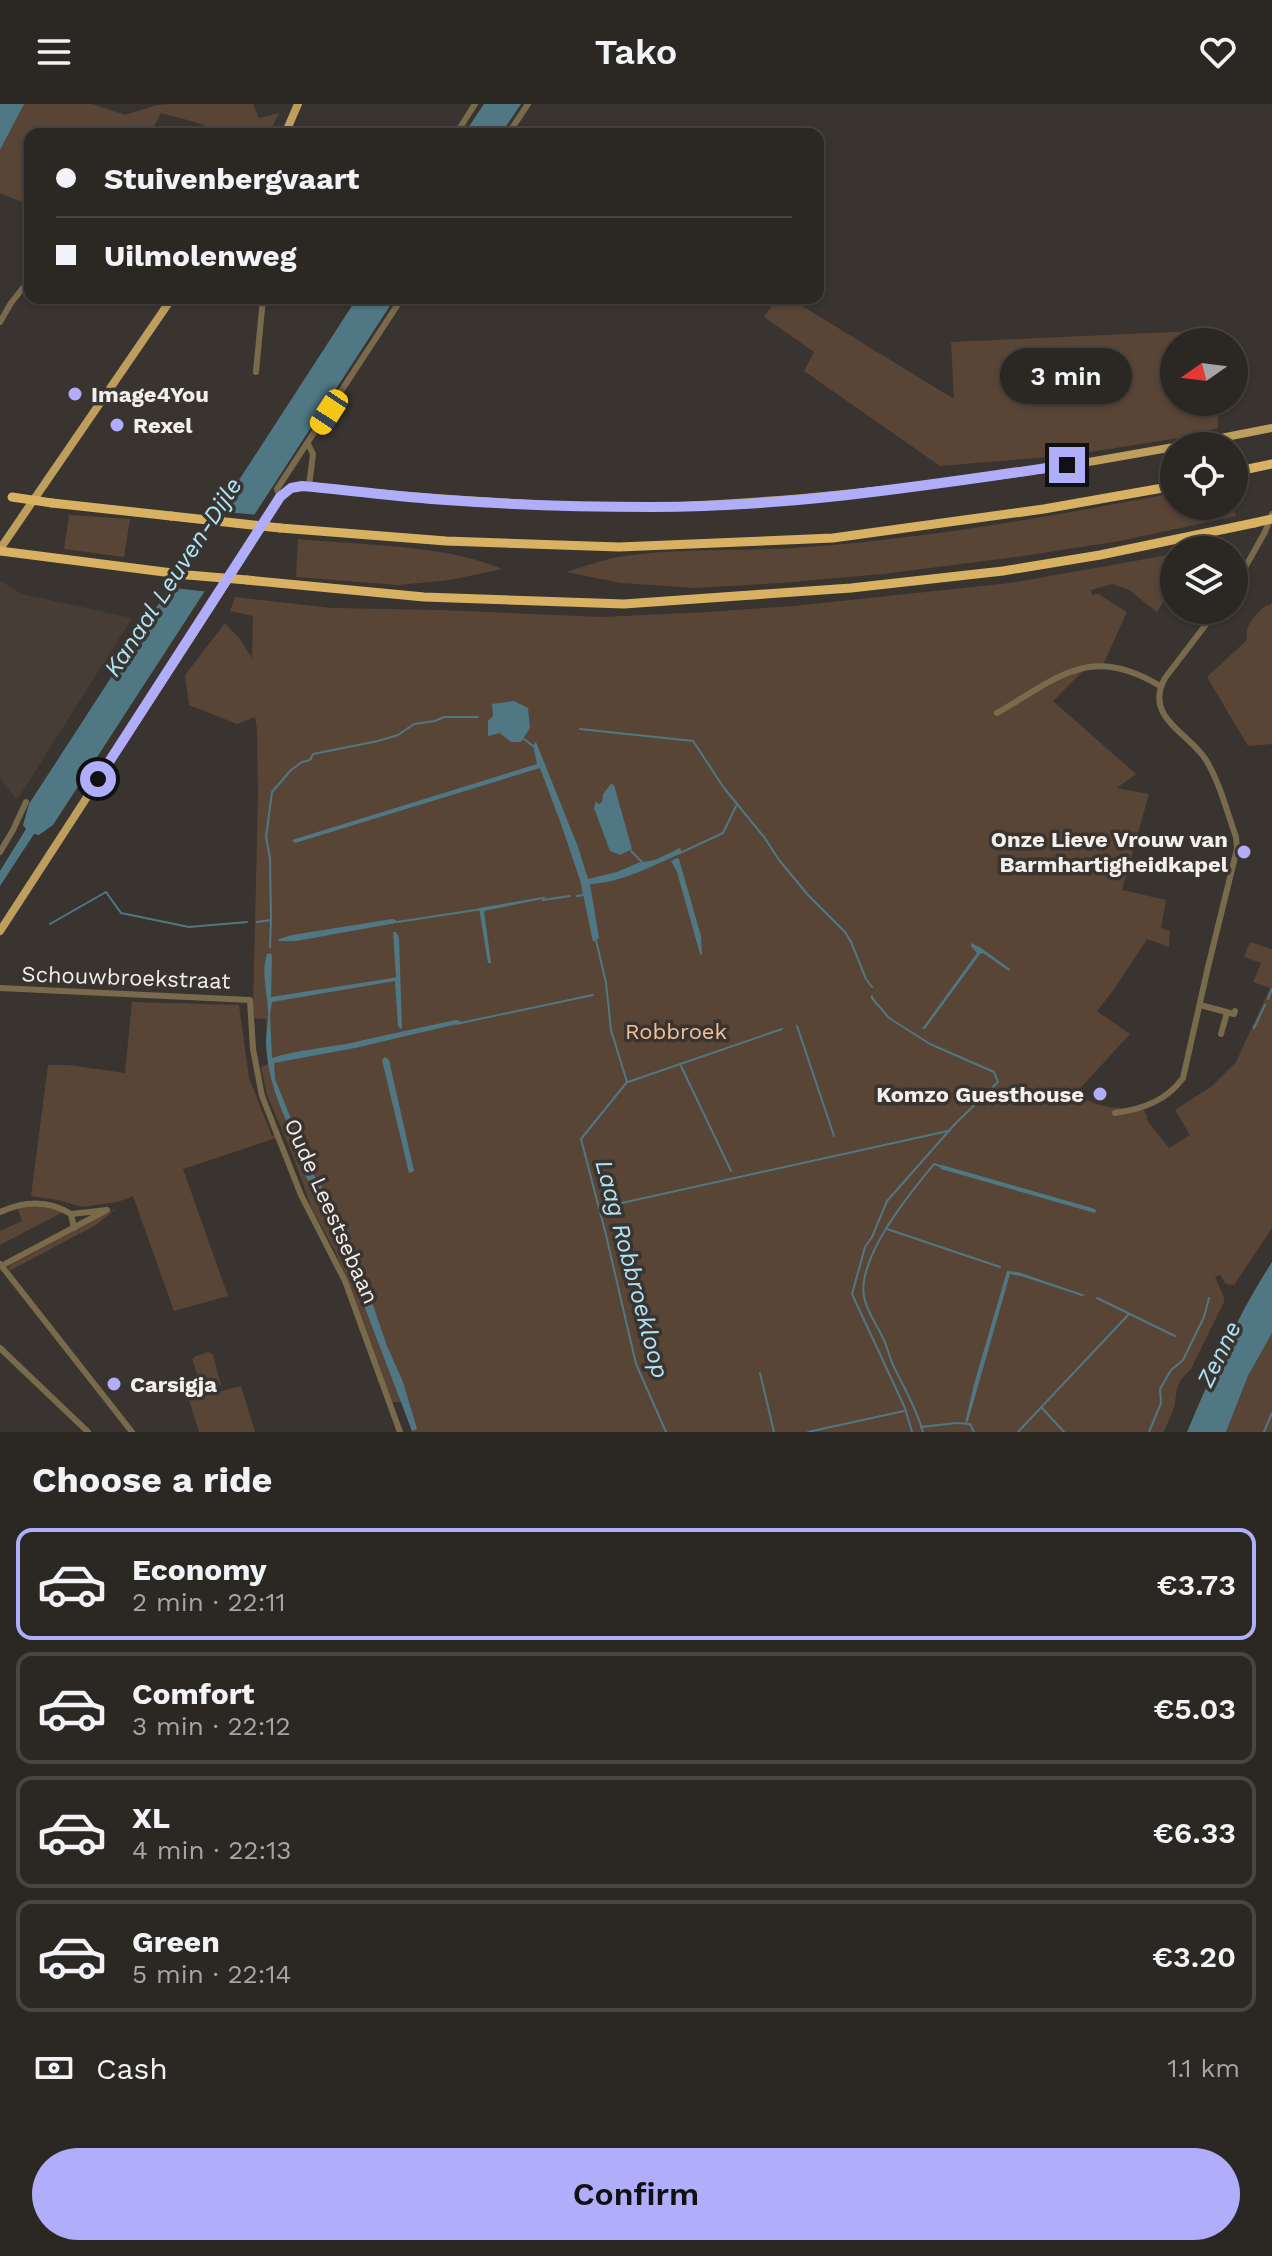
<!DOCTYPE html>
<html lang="en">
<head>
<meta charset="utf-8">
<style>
  :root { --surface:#2b2723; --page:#373330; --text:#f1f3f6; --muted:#a6a5a6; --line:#474441; --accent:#b0aefa }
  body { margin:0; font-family:"Work Sans",sans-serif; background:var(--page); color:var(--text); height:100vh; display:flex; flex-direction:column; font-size:30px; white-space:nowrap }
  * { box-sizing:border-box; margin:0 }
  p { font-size:26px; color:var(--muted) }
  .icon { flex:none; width:44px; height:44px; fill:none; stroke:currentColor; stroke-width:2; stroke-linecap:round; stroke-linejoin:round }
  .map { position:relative; height:1328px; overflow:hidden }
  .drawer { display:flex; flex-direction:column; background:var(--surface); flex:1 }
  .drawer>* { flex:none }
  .top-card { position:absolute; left:24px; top:24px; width:800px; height:176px; border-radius:16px; box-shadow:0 2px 6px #0004,0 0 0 2px var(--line); display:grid; align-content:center; height:176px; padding:0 32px; background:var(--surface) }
  .needle { width:52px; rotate:256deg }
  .controls { position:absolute; left:1160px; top:224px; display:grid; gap:16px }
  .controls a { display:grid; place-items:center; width:88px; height:88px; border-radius:50%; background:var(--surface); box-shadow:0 2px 6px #0004,0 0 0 2px var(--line); font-size:40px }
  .end { position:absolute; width:36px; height:36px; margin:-18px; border:10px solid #b0aefa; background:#111; box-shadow:0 0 0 4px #111 }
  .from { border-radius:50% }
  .bubble { position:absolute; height:56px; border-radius:28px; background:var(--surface); box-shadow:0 2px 6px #0004,0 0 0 2px var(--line); font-size:26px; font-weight:600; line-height:56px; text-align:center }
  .car { position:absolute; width:24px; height:48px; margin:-24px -12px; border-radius:10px; box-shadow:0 0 6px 2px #0007; background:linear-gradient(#f5c518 24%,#345 0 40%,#f5c518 0 76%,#345 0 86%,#f5c518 0) }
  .top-card b { display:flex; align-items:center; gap:28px; height:76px; font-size:30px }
  .top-card b+b { border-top:2px solid var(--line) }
  .top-card i { width:20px; height:20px; background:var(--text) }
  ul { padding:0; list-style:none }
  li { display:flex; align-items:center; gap:24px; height:112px; margin:0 16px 12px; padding:0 16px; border:4px solid var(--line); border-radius:16px }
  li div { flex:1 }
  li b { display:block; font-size:30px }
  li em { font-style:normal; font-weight:600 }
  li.current { border-color:var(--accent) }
  li>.icon { width:72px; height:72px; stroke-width:1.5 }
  h2 { padding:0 32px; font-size:36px; line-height:96px }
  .pay { display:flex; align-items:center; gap:20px; height:88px; padding:0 32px; font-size:30px }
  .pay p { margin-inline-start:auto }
  .cta { display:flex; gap:16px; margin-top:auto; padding:16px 32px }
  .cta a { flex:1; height:92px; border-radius:48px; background:var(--accent); color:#111; font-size:32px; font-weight:600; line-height:92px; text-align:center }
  header { display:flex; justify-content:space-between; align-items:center; height:104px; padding:0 32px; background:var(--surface); font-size:36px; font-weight:600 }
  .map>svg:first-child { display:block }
  .built { fill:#473d35 }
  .green { fill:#594536 }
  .water { fill:#507784 }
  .pier { fill:#39342f }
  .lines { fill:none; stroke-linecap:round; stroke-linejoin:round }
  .stream { stroke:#507784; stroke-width:2 }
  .minor { stroke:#796a4c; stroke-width:6 }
  .major { stroke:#bd9e5c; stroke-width:8 }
  .highway { stroke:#d8b262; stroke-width:9 }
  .highway-bridge { stroke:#d8b262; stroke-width:9 }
  .route { stroke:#b0aefa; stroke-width:10 }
  .poi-dot { fill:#b0aefa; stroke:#39342f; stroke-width:3 }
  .labels { text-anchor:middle; stroke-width:7; stroke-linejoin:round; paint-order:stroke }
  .poi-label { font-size:22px; font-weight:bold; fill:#f2efec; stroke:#39342f; text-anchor:start }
  .street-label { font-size:22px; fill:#f2efec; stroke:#39342f }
  .park-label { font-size:22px; fill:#f4c19a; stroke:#39342f }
  .water-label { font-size:24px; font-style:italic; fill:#aee5f9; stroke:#39342f }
</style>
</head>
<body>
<header><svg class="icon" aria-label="menu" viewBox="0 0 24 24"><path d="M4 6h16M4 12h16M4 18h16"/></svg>Tako<svg class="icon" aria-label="heart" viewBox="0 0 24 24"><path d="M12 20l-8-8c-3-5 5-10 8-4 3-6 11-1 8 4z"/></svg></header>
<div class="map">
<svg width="1272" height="1328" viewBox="0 0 1272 1328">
  <rect width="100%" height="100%" fill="#39342f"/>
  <polygon class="built" points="0,477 22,490 132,514 17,696 0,675"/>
  <g class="green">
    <polygon points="23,0 92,0 125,11 157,1 169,0 253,0 259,14 279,9 269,30 228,30 195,18 161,9 150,30 30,30 30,101 0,89 0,46"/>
    <polygon points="777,194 789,194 954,295 951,238 1218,226 1218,238 1174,238 1174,298 1218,298 1218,324 1178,334 1072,351 940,362 804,267 814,248 764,213"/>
    <path d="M1174,389V402H1233L1236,412L1120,437L1016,453L883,470L781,479L695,484L621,479L566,468C583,463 601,456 618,453C680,443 745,448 807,443C930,434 1053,412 1174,389Z"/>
    <polygon points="69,411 130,415 124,453 64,445"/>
    <path d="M298,435C360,441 447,441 502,465L450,476L398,481L296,473Z"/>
    <path d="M1174,450V465L1159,468V474L1171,485L1157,508L1129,486L1112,480L1091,486L1092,491L1098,490L1127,508L1101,565L1084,566L1053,597L1136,670L1117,684L1149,690L1122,786L1166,796L1161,824L1170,827L1169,843L1147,835L1115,884L1097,907L1130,930L1076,989C1093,1003 1120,1007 1141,1002L1148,1014L1146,1015L1169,1044L1190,1031L1175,1006L1211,983L1236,958L1270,884L1253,878L1261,859L1244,853L1250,838L1272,845V1124L1234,1181L1226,1180L1220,1171L1215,1173L1224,1193V1198L1191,1265L1181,1275L1177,1285L1174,1304L1164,1328H412L402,1298H392L335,1147L312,1105L293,1052L267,991L261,963L268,960L266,915L254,914L253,905L258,691L257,625L255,613L237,620L189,601L185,571L225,519L240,535L252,554L253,512L230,507L235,493L332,504L441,506L602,513L708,508L794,502L1010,479Z"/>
    <path d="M1272,498V640L1248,642L1207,573L1247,536C1244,521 1256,509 1267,501L1270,502Z"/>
    <polygon points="132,898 239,901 249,974 272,1032 275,1031 276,1034 183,1065 228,1192 174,1207 133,1092 118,1098 82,1103 58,1096 31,1092 48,961 68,961 125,969"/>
    <polygon points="33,1101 54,1104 63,1108 0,1141 0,1127 22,1117 17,1103"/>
    <polygon points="117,1104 96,1121 9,1167 9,1163 11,1161"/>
    <polygon points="1272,1229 1272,1328 1226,1328 1248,1272"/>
    <polygon points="208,1248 213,1251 221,1281 208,1287 202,1284 192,1255 196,1252"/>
    <polygon points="241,1282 255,1328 199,1328 189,1296"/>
  </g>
  <g class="water">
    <polygon points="0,0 24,0 0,46"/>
    <polygon points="484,0 521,0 501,30 464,30"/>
    <polygon points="357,194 395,194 53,721 39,731 34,730 0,782 0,767 26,725 23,721 29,700"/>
    <polygon points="514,597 528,604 530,624 521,638 511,638 500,629 488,632 488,617 493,612 492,600"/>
    <path d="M536,638L578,743L588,775L617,768L638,759L655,756L680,744L682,749C654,761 621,779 590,780L599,834L593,838L580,776L561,720L540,664L295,739L292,736L537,660L533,641Z"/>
    <polygon points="611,680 614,681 632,745 620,751 610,747 594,704 596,697 598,700 602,698 603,690"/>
    <polygon points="677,754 679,755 701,832 702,851 700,850 677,768 671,757"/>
    <polygon points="543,793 547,794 484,807 491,859 488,859 479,804"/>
    <polygon points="392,815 396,816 396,819 296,837 278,837 279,835 292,831"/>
    <path d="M393,828H396L399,834L402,924L400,925L398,921L395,877L272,898L270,910L272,954C297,946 325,944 351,939C386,931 421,923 456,916L461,917L457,920L355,944L274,959L275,975L293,1020L289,1023C276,994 267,969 266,938C266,927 269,916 268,906C267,887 261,868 267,850L271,849L272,853L271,893L393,874L396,873Z"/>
    <polygon points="971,839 981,844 1010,865 1009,867 983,849 980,850 925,925 922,925 977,849 971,842"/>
    <polygon points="385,953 389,956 414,1067 409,1069 382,956"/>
    <path d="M293,1024L298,1033L305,1058L324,1086V1090L320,1093C304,1074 296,1054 290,1030V1025Z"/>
    <polygon points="942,1061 1092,1104 1096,1106 1095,1109 941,1065 939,1062"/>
    <polygon points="325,1093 327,1093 347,1125 387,1242 403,1278 417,1325 412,1327 365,1204 356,1164 339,1124 323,1095"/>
    <path d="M1272,1158V1229L1248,1272L1226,1328H1187C1212,1269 1237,1212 1272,1158Z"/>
    <polygon points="1007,1167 1018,1168 1085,1191 1082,1192 1024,1173 1010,1170 968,1317 965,1319 974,1280"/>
  </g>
  <polygon class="pier" points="214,407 258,411 210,488 165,483"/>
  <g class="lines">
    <g class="stream">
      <polyline points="580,625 693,637 724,684 764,733 779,756 808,791 845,828 851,838 866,875 872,883"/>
      <polyline points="524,635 533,642"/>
      <polyline points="631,747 644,760"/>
      <polyline points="680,749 723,729 736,702"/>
      <polyline points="577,792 584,791"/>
      <polyline points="543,796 570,792"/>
      <polyline points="257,818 271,816 270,754 266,733 272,688 291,666 302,658 310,656 313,650 378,637 398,631 414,620 435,617 444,613 478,613"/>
      <polyline points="397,818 482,805"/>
      <polyline points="50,820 106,788 121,809 189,823 247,818"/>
      <polyline points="596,836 606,879 611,926 627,978 581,1035 606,1131 636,1260 666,1328"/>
      <polyline points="270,843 271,816"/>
      <polyline points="872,892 872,894 889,914 930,940 994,968 998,978 955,1020 887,1097 872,1133 865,1143 852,1190 905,1304 912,1328"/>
      <polyline points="1268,895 1272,885"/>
      <polyline points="456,920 593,891"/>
      <polyline points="797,922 834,1032"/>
      <polyline points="1254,924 1265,901"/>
      <polyline points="681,962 731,1067"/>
      <polyline points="628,978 782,925"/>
      <polyline points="599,1104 948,1027"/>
      <polyline points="887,1125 1000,1163"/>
      <polyline points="1097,1194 1175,1232"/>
      <polyline points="760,1269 774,1328"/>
      <polyline points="1042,1304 1064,1328"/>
      <polyline points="921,1323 957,1319 970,1320 974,1328"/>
      <polyline points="808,1328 904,1307"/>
      <path d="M923,1328C916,1303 904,1284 893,1261C889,1252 887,1241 882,1232C876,1219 867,1208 864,1193C857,1153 910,1089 934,1060L940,1062"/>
      <polyline points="1018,1328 1129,1210"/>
      <polyline points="1149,1328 1161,1299 1160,1285 1171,1266 1183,1256 1204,1213 1209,1194"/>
      <polyline points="1264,1328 1272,1309"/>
    </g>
    <g class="minor">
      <polyline points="456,30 475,0"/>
      <polyline points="508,30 528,0"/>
      <polyline points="349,196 350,194"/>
      <polyline points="0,218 11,199 30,175"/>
      <polyline points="256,268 263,194"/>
      <polyline points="308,340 313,350 309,382"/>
      <polyline points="280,393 277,385 402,194"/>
      <polyline points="1234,483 1265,428 1272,410"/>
      <path d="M997,609C1058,574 1090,539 1160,582"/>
      <polyline points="0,748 13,726 26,698"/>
      <polyline points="0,884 250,896 253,945 262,992 301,1091 345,1177 400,1328"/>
      <polyline points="1200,901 1234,910 1235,907"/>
      <polyline points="1221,930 1227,909"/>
      <path d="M1115,1009C1143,1005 1166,997 1183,974L1208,863L1237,745L1236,733C1227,708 1220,679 1206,656C1190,629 1143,614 1165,574L1217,506"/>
      <path d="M0,1108C24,1097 49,1096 71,1110"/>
      <polyline points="0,1160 132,1328"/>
      <polyline points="1,1162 107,1106 71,1110 74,1124"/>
      <polyline points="0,1244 88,1328"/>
    </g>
    <g class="major">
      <polyline points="285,30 298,0"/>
      <polyline points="1180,342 1272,324"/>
      <polyline points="0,445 172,194"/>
      <path d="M0,827L213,499L280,393L291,384L302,382C419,394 534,403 652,403C702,402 753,398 803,394C927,383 1051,366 1174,343"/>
    </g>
    <g class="highway">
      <polyline points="1234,368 1272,360"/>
      <polyline points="52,399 171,412"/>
      <polyline points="280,424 446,437 619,443 833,434 1044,405 1174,382"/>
      <polyline points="0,447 188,471"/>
      <polyline points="247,476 424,493 624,500 851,484 1003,467 1100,451 1254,419"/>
    </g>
    <g class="highway-bridge">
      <polyline points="12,393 52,399"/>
      <polyline points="171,412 280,424"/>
      <polyline points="1254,419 1272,415"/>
      <polyline points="188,471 247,476"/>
    </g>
  </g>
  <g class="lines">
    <path class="route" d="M98,675L280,393L291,384L302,382C350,386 398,393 446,396C515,401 583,403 652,403C791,403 930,381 1067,361"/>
  </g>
  <g class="poi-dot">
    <circle cx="75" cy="290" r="8"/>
    <circle cx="117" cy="321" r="8"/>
    <circle cx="1244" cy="748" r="8"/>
    <circle cx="1100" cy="990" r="8"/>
    <circle cx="114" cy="1280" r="8"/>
  </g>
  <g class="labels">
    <g class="poi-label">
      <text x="91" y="298">Image4You</text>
      <text x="133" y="329">Rexel</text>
      <text x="1228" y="743" text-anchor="end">Onze Lieve Vrouw van<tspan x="1228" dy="25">Barmhartigheidkapel</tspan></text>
      <text x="1084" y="998" text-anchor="end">Komzo Guesthouse</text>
      <text x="130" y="1288">Carsigja</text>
    </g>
    <g class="street-label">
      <text transform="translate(126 873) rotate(2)" y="8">Schouwbroekstraat</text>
      <text transform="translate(332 1107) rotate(66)" y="8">Oude Leestsebaan</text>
    </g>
    <g class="park-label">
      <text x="676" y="935">Robbroek</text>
    </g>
    <g class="water-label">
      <text transform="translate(173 473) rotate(-57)" y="8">Kanaal Leuven-Dijle</text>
      <text transform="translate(632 1165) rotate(75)" y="8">Laag Robbroekloop</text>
      <text transform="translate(1219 1250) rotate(-64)" y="8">Zenne</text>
    </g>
  </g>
</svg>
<div class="controls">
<a><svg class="needle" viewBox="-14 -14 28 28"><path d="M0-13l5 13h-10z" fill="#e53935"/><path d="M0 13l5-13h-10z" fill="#a6a5a6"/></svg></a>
<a><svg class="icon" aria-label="locate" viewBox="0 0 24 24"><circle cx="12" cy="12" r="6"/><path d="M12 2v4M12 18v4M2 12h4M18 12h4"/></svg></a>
<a><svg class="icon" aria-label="layers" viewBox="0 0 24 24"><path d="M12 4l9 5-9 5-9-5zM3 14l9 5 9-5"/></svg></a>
</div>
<i class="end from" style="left:98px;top:675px"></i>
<i class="end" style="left:1067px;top:361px"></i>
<div class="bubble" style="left:1000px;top:244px;width:132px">3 min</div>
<i class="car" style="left:329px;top:308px;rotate:213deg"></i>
<div class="top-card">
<b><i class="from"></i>Stuivenbergvaart</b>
<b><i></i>Uilmolenweg</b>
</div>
</div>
<section class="drawer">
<h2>Choose a ride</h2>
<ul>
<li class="current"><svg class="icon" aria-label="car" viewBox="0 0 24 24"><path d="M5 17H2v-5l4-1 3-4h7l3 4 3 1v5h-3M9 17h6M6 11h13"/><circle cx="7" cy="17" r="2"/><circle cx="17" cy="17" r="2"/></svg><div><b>Economy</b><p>2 min · 22:11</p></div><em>€3.73</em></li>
<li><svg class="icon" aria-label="car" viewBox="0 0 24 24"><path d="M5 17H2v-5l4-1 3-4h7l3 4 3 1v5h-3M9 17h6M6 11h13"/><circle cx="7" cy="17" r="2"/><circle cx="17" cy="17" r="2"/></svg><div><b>Comfort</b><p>3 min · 22:12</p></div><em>€5.03</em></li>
<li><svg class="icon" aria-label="car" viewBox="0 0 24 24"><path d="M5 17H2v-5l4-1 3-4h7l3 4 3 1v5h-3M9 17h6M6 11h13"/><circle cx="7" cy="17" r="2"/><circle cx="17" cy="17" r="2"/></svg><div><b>XL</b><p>4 min · 22:13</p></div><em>€6.33</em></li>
<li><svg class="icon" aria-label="car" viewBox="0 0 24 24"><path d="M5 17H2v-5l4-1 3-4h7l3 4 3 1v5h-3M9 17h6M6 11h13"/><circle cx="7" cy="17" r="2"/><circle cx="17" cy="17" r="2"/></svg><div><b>Green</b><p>5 min · 22:14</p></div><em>€3.20</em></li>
</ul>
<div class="pay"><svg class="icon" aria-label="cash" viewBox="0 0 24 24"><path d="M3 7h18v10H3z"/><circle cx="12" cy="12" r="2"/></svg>Cash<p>1.1 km</p></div>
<div class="cta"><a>Confirm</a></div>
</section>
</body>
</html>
